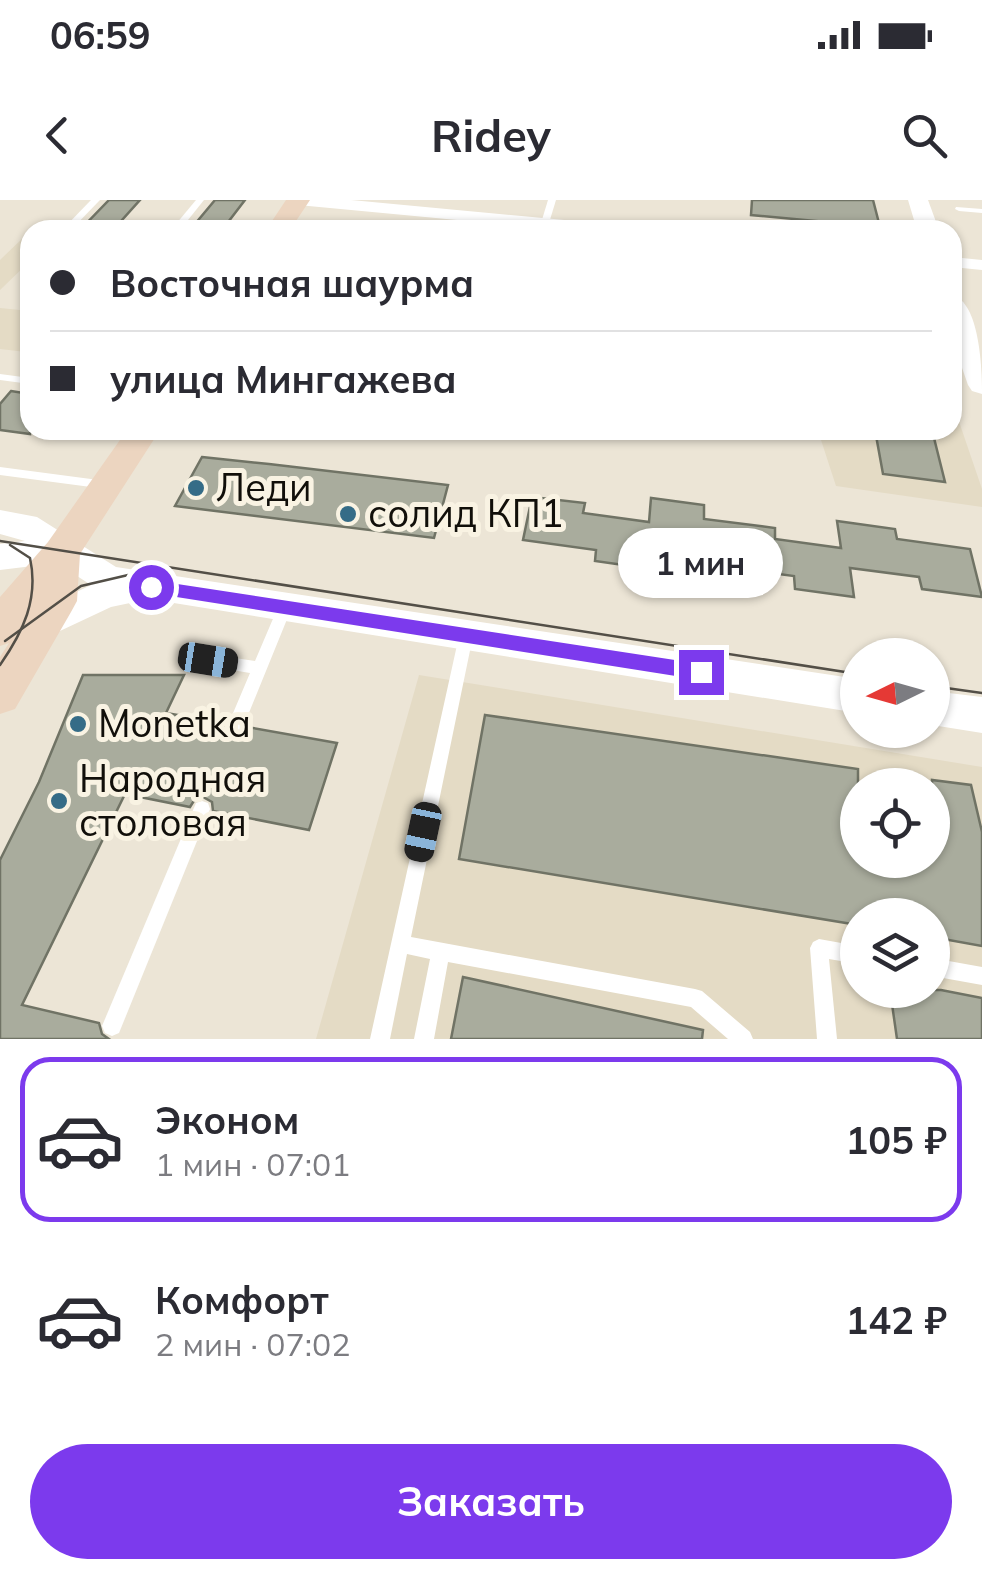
<!DOCTYPE html>
<html lang="ru">
<head>
<meta charset="utf-8">
<style>
  :root { --surface:#fff; --page:#f7f7f7; --text:#2b2b33; --muted:#7c7c81; --line:#e1e1e2; --accent:#7c3aed }
  body { margin:0; font-family:Mulish,sans-serif; background:var(--page); color:var(--text); height:100vh; display:flex; flex-direction:column; font-size:38px; white-space:nowrap }
  * { box-sizing:border-box; margin:0 }
  p { font-size:32px; color:var(--muted) }
  .icon { flex:none; width:55px; height:55px; fill:none; stroke:currentColor; stroke-width:2; stroke-linecap:round; stroke-linejoin:round }
  .map { position:relative; height:839px; overflow:hidden }
  .side { display:flex; flex-direction:column; background:var(--surface); flex:1 }
  .side>* { flex:none }
  .hud { position:absolute; left:20px; top:20px; width:942px; height:220px; border-radius:30px; box-shadow:0 2px 8px #0004; display:grid; align-content:center; height:220px; padding:0 30px; background:var(--surface) }
  .needle { width:65px; rotate:265deg }
  .controls { position:absolute; left:840px; top:438px; display:grid; gap:20px }
  .controls a { display:grid; place-items:center; width:110px; height:110px; border-radius:50%; background:var(--surface); box-shadow:0 2px 8px #0004; font-size:50px }
  .end { position:absolute; width:45px; height:45px; margin:-22px; border:12px solid #7c3aed; background:#fff; box-shadow:0 0 0 5px #fff }
  .from { border-radius:50% }
  .bubble { position:absolute; height:70px; border-radius:35px; background:var(--surface); box-shadow:0 2px 8px #0004; font-size:32px; font-weight:700; line-height:70px; text-align:center }
  .car { position:absolute; width:30px; height:60px; margin:-30px -15px; border-radius:12px; box-shadow:0 0 8px 2px #0007; background:linear-gradient(#222 24%,#8ab4d8 0 40%,#222 0 76%,#8ab4d8 0 86%,#222 0) }
  .hud b { display:flex; align-items:center; gap:35px; height:95px; font-size:38px }
  .hud b+b { border-top:2px solid var(--line) }
  .hud i { width:25px; height:25px; background:var(--text) }
  ul { padding:18px 0 0; list-style:none }
  li { display:flex; align-items:center; gap:30px; height:165px; margin:0 20px 15px; padding:0 10px; border:5px solid transparent; border-radius:30px }
  li div { flex:1 }
  li b { display:block; font-size:38px }
  li em { font-style:normal; font-weight:700 }
  li.selected { border-color:var(--accent) }
  li>.icon { width:90px; height:90px; stroke-width:1.5 }
  .button { display:flex; gap:20px; margin-top:auto; padding:20px 30px }
  .button a { flex:1; height:115px; border-radius:60px; background:var(--accent); color:#fff; font-size:40px; font-weight:700; line-height:115px; text-align:center }
  .status { display:flex; justify-content:space-between; align-items:center; height:70px; padding:0 50px; background:var(--surface); direction:ltr }
  .status svg { height:28px; fill:currentColor }
  header { display:flex; justify-content:space-between; align-items:center; height:130px; padding:0 30px; background:var(--surface); font-size:45px; font-weight:700 }
  .map>svg:first-child { display:block }
  .built { fill:#e4dbc5; fill-rule:evenodd }
  .building { fill:#a9ac9d; stroke:#707365; stroke-width:2.5 }
  .lines { fill:none; stroke-linecap:round; stroke-linejoin:round }
  .service { fill:#fff; fill-rule:evenodd }
  .minor { fill:#fff; fill-rule:evenodd }
  .tertiary { fill:#fff; fill-rule:evenodd }
  .secondary { fill:#ecd5c0; fill-rule:evenodd }
  .tram { stroke:#534f47; stroke-width:2.5 }
  .route { fill:#7c3aed }
  .poi-dot { fill:#356c87; stroke:#f9f3e3; stroke-width:4 }
  .labels { text-anchor:middle; stroke-width:10; stroke-linejoin:round; paint-order:stroke }
  .poi-label { font-size:38px; fill:#110f0a; stroke:#f9f3e3; text-anchor:start }
</style>
</head>
<body>
<div class="status"><b>06:59</b><svg viewBox="0 0 49 12"><path d="M0 12V9h3v3zM5 12V6h3v6zM10 12V3h3v9zM15 12V0h3v12zM26 1h20v11H26zM47 4h2v5h-2z"/></svg></div>
<header><svg class="icon" aria-label="back" viewBox="0 0 24 24"><path d="M15 5l-7 7 7 7"/></svg>Ridey<svg class="icon" aria-label="search" viewBox="0 0 24 24"><circle cx="10" cy="10" r="6"/><path d="M15 15l6 6"/></svg></header>
<div class="map">
<svg width="982" height="839" viewBox="0 0 982 839">
  <rect width="100%" height="100%" fill="#ece5d6"/>
  <g class="built">
    <polygon points="26,35 30,36 30,61 0,90 0,60"/>
    <polygon points="0,108 30,111 30,148 26,152 0,149"/>
    <polygon points="953,204 982,289 982,307 836,286 821,240 716,230 952,230"/>
    <path d="M419,475L982,567V839H316ZM858,585H932V660H858ZM858,715H932V790H858Z"/>
  </g>
  <g class="building">
    <polygon points="109,0 140,0 113,30 80,30"/>
    <polygon points="215,0 245,0 222,30 190,30"/>
    <polygon points="752,0 873,0 880,27 751,15"/>
    <polygon points="11,191 30,194 30,234 0,230 0,204"/>
    <polygon points="875,230 932,230 945,282 883,274"/>
    <polygon points="202,257 269,264 448,285 434,338 175,306"/>
    <polygon points="532,297 585,303 583,313 649,322 651,298 704,305 704,319 775,328 775,339 841,348 837,321 895,329 897,339 970,349 982,397 922,389 919,377 850,368 854,397 795,389 794,376 717,366 717,350 654,341 652,369 595,361 596,350 523,340"/>
    <polygon points="83,475 184,475 166,513 225,523 228,532 235,535 247,527 337,543 309,630 213,611 212,602 203,597 195,599 190,607 125,594 22,805 99,823 102,834 109,839 0,839 0,660 39,582"/>
    <polygon points="485,515 858,569 858,660 932,660 932,580 971,585 982,632 982,746 932,737 932,715 858,715 858,725 459,659"/>
    <polygon points="463,777 703,830 702,839 451,839"/>
    <polygon points="890,790 941,790 982,798 982,839 897,839"/>
  </g>
  <g class="lines">
    <g class="service">
      <polygon points="91,0 100,0 71,30 62,30"/>
      <polygon points="196,0 204,0 180,30 171,30"/>
      <polygon points="548,0 556,0 549,23 545,26 541,23"/>
      <polygon points="956,7 982,9 982,13 959,11 955,9"/>
      <polygon points="0,174 30,178 30,184 0,180"/>
      <polygon points="0,267 106,281 112,285 106,289 0,275"/>
      <polygon points="285,401 290,403 292,407 244,525 241,530 236,532 231,530 228,525 250,473 208,466 203,464 201,460 203,456 208,454 255,461 278,407 280,403"/>
      <polygon points="466,430 471,432 473,436 411,737 695,789 702,791 750,832 753,839 728,839 691,807 448,762 434,839 414,839 430,759 407,754 390,839 370,839 459,436 461,432"/>
      <polygon points="202,601 208,603 210,609 119,833 112,836 105,833 102,826 196,603"/>
      <polygon points="819,739 858,746 858,764 829,759 837,839 817,839 810,748 813,742"/>
      <polygon points="932,758 982,767 982,785 932,776"/>
    </g>
    <g class="minor">
      <polygon points="290,0 351,0 618,25 627,30 564,30 298,5"/>
      <polygon points="952,57 982,60 982,70 952,67"/>
    </g>
    <g class="tertiary">
      <polygon points="908,0 928,0 939,30 917,30"/>
      <path d="M952,95C980,102 982,170 982,194L972,191L968,185L952,139Z"/>
      <polygon points="0,310 37,317 116,367 858,479 858,513 149,399 111,407 45,438 33,433 27,423 33,413 91,385 57,363 0,370 0,344 25,341 0,334"/>
      <polygon points="932,491 982,497 982,533 932,525"/>
    </g>
    <g class="secondary">
      <polygon points="286,0 310,0 290,30 266,30"/>
      <polygon points="127,230 160,230 80,354 77,401 71,412 15,509 0,514 0,457 9,443 0,446 0,397 48,342"/>
    </g>
    <g class="tram">
      <polyline points="0,341 858,474"/>
      <polyline points="5,441 81,386 141,372"/>
      <path d="M0,465C23,432 39,399 30,358L10,345"/>
      <polyline points="932,486 982,493"/>
    </g>
  </g>
  <polygon class="route" points="151,380 701,464 710,472 701,480 151,393 143,387"/>
  <g class="poi-dot">
    <circle cx="196" cy="288" r="10"/>
    <circle cx="348" cy="314" r="10"/>
    <circle cx="78" cy="524" r="10"/>
    <circle cx="59" cy="601" r="10"/>
  </g>
  <g class="labels">
    <g class="poi-label">
      <text x="216" y="301">Леди</text>
      <text x="368" y="327">солид КП1</text>
      <text x="98" y="537">Monetka</text>
      <text x="79" y="592">Народная<tspan x="79" dy="44">столовая</tspan></text>
    </g>
  </g>
</svg>
<div class="controls">
<a><svg class="needle" viewBox="-14 -14 28 28"><path d="M0-13l5 13h-10z" fill="#e53935"/><path d="M0 13l5-13h-10z" fill="#7c7c81"/></svg></a>
<a><svg class="icon" aria-label="locate" viewBox="0 0 24 24"><circle cx="12" cy="12" r="6"/><path d="M12 2v4M12 18v4M2 12h4M18 12h4"/></svg></a>
<a><svg class="icon" aria-label="layers" viewBox="0 0 24 24"><path d="M12 4l9 5-9 5-9-5zM3 14l9 5 9-5"/></svg></a>
</div>
<i class="end from" style="left:151px;top:387px"></i>
<i class="end" style="left:701px;top:472px"></i>
<div class="bubble" style="left:618px;top:328px;width:165px">1 мин</div>
<i class="car" style="left:208px;top:460px;rotate:99deg"></i>
<i class="car" style="left:423px;top:632px;rotate:192deg"></i>
<div class="hud">
<b><i class="from"></i>Восточная шаурма</b>
<b><i></i>улица Мингажева</b>
</div>
</div>
<section class="side">
<ul>
<li class="selected"><svg class="icon" aria-label="car" viewBox="0 0 24 24"><path d="M5 17H2v-5l4-1 3-4h7l3 4 3 1v5h-3M9 17h6M6 11h13"/><circle cx="7" cy="17" r="2"/><circle cx="17" cy="17" r="2"/></svg><div><b>Эконом</b><p>1 мин · 07:01</p></div><em>105 ₽</em></li>
<li><svg class="icon" aria-label="car" viewBox="0 0 24 24"><path d="M5 17H2v-5l4-1 3-4h7l3 4 3 1v5h-3M9 17h6M6 11h13"/><circle cx="7" cy="17" r="2"/><circle cx="17" cy="17" r="2"/></svg><div><b>Комфорт</b><p>2 мин · 07:02</p></div><em>142 ₽</em></li>
</ul>
<div class="button"><a>Заказать</a></div>
</section>
</body>
</html>
